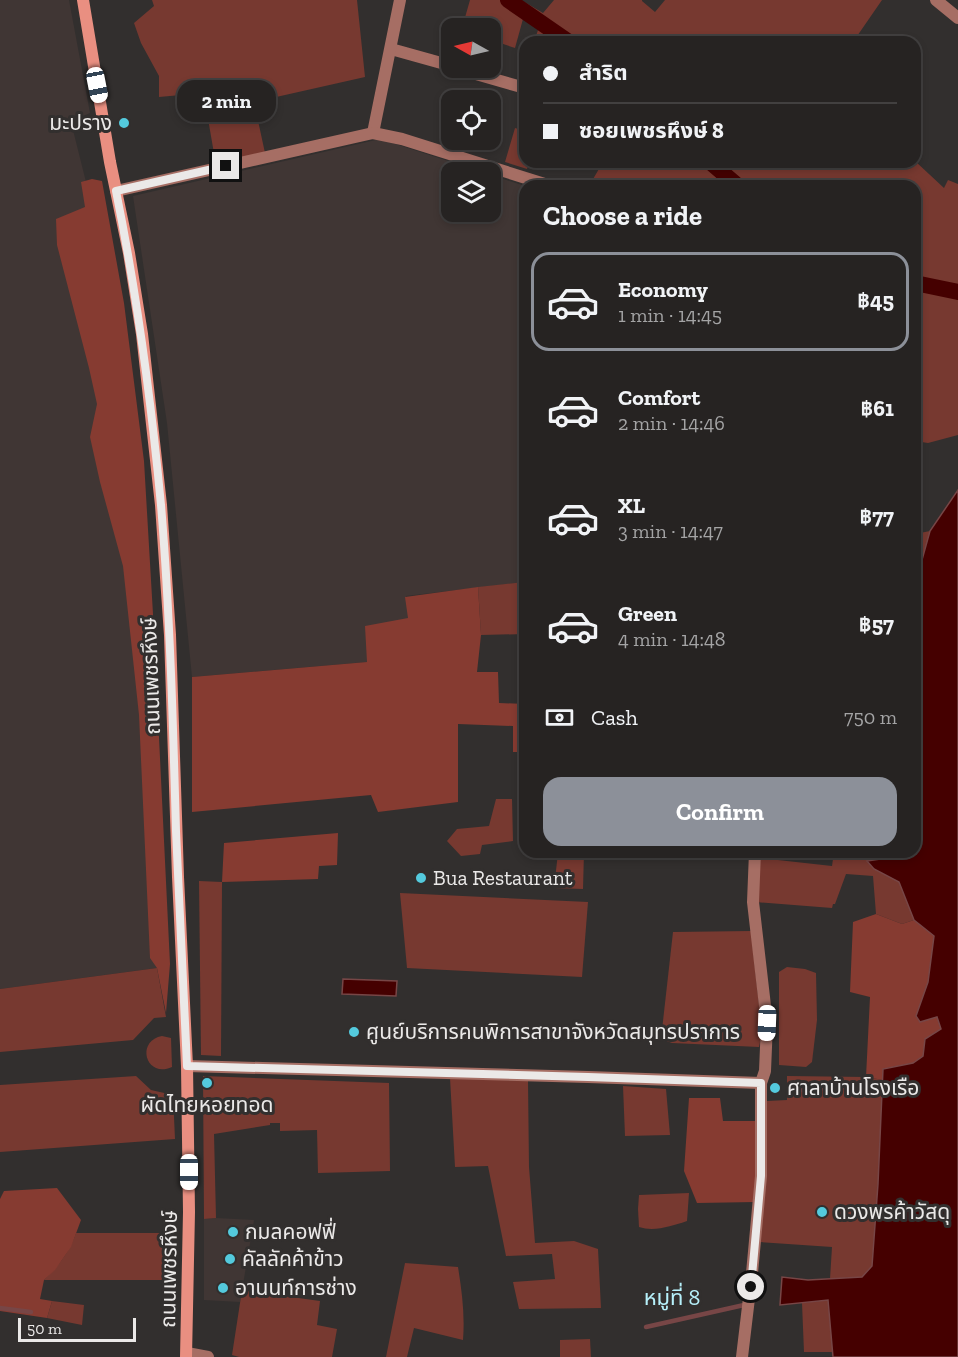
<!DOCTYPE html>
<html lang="en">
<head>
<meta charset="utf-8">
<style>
  :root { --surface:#262322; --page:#2e2b2a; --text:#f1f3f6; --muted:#a4a4a5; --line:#424040; --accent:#8c9099 }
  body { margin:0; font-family:"Zilla Slab","Noto Sans Thai",serif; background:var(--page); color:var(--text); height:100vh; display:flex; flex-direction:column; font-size:22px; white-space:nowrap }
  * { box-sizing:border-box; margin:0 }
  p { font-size:20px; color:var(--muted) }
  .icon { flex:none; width:33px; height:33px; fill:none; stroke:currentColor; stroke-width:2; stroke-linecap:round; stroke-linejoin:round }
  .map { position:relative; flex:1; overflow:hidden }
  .side { position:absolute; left:519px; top:180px; width:402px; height:678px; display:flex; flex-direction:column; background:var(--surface); border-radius:18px; box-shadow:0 3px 9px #0003,0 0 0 2px var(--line) }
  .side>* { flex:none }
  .top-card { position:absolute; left:519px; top:36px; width:402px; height:132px; border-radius:18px; box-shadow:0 3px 9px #0003,0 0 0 2px var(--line); display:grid; align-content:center; height:132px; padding:0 24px; background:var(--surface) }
  .needle { width:39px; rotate:278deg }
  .controls { position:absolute; left:441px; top:18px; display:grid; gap:12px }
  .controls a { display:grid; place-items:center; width:60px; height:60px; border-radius:12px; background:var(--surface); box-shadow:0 3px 9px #0003,0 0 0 2px var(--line); font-size:30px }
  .scale { position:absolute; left:18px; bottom:15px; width:118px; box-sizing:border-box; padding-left:6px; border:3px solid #ebe9e8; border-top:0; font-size:16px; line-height:21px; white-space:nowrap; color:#ebe9e8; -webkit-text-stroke:4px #322f2e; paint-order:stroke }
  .end { position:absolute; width:27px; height:27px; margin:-14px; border:8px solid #ebe9e8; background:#111; box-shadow:0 0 0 3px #111 }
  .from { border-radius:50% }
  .bubble { position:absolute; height:42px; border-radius:18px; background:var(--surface); box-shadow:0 3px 9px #0003,0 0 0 2px var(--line); font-size:20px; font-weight:700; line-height:42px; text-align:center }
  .car { position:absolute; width:18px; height:36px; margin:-18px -9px; border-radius:8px; box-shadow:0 0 4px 2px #0007; background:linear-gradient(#fff 24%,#345 0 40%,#fff 0 76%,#345 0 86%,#fff 0) }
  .top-card b { display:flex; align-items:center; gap:21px; height:57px; font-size:22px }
  .top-card b+b { border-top:2px solid var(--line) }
  .top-card i { width:15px; height:15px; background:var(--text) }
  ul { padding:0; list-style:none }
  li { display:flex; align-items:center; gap:18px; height:99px; margin:0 12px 9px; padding:0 12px; border:3px solid transparent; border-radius:18px }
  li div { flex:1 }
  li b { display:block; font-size:22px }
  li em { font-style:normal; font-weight:700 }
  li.selected { border-color:var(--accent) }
  li>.icon { width:54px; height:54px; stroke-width:1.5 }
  h2 { padding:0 24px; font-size:27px; line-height:72px }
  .pay { display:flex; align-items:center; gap:15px; height:66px; padding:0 24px; font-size:22px }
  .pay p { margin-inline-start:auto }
  .cta { display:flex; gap:12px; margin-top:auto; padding:12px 24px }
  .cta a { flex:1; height:69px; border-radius:18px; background:var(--accent); color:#fff; font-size:24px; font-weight:700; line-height:69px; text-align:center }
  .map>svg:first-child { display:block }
  .built { fill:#403634 }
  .green { fill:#773930 }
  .forest { fill:#863b31 }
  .water { fill:#450000; stroke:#774646; stroke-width:1.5 }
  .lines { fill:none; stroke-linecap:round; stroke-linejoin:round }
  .stream { stroke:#774646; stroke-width:4.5 }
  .canal { stroke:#450000; stroke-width:16 }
  .minor { stroke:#a66e64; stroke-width:12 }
  .secondary { stroke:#e98f81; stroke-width:12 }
  .route { stroke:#ebe9e8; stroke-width:8 }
  .poi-dot { fill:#54cadd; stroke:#322f2e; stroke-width:2 }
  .labels { text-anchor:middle; stroke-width:6; stroke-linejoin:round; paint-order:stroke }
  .poi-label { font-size:21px; fill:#ebe9e8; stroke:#322f2e; text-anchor:start }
  .street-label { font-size:21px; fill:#ebe9e8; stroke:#322f2e }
  .neighbourhood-label { font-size:22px; fill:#b6f0fa; stroke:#322f2e }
</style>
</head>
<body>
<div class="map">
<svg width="958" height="1357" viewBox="0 0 958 1357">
  <rect width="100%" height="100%" fill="#322f2e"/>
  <g class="built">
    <polygon points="0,0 69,0 90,113 71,122 89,194 139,536 157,968 0,989"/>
    <polygon points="380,139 482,172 452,172 452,212 490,212 491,175 525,186 525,582 406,596 409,618 367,662 192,677 167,423 133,196"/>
    <polygon points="216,1218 254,1220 240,1302 204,1300 204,1219"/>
  </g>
  <g class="green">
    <polygon points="152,0 357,0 365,77 254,102 265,153 216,165 207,113 189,117 181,95 159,97 159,76 141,43 134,23 154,6"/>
    <polygon points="470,0 521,0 543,13 554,0 642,0 642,1 655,12 665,0 882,0 853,42 566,42 550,32 546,42 534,42 540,24 523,19 515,48 491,40 490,28 462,28"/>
    <polygon points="515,128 525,131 525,162 529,162 527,169 505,162"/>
    <polygon points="915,161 944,188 948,180 958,184 958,435 928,443 915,441 915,186 589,186 603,162 915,162"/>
    <polygon points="930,531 915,585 915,534"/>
    <polygon points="525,582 525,634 481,635 478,587"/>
    <polygon points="496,799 512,799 513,841 482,845 480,854 461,856 447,841 457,829 489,826"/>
    <polygon points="549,852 584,852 583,889 554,888 558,853"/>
    <polygon points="834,852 901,852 887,858 868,861 874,869 899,882 914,920 902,924 876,914 873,876 846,874 835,904 833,904 832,908 755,902 759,858 832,866"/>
    <polygon points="199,881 222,882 221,1056 201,1055"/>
    <polygon points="400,893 588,902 582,977 407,968"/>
    <polygon points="751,931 762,1032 759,1047 672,1043 661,1039 673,932"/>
    <polygon points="787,967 805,969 816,973 817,1020 812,1062 806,1067 779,1065 779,972"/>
    <polygon points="157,968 166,1017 154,1018 133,1040 0,1052 0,989"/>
    <path d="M162,1036L171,1038L172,1067C146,1079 135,1041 162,1036Z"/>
    <polygon points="136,1076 151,1090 173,1095 175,1139 0,1152 0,1085"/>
    <polygon points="203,1076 389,1083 390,1171 318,1173 317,1130 280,1131 280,1123 270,1123 270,1125 214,1134 216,1218 204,1219"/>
    <polygon points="787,1076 866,1077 883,1080 878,1184 872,1266 862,1277 830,1279 832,1247 759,1242 767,1101 787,1100"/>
    <polygon points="450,1078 528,1081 529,1167 535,1243 574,1241 598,1249 601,1308 519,1309 513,1282 555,1279 552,1254 506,1256 488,1166 455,1167"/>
    <polygon points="623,1086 666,1089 670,1135 625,1136"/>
    <path d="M689,1193L687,1221C672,1226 654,1232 639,1227L638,1209L639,1195Z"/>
    <path d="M76,1233H168L170,1280H44C59,1265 69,1253 76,1233Z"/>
    <path d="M405,1263L458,1267C462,1292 465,1315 463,1340L414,1328L407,1357H386Z"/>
    <polygon points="242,1290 320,1301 317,1325 337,1329 332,1357 239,1357 232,1355"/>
    <polygon points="828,1300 833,1352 804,1352 802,1303"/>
    <polygon points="52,1301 84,1305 82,1325 47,1318"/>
    <polygon points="590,1339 591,1357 560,1357 560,1340"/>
  </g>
  <g class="forest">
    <polygon points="92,179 102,181 124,303 144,461 153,614 170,964 166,1013 157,968 150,958 139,715 123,566 100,482 90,437 97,404 89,368 57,245 56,219 85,207 81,182"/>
    <polygon points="478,587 481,635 477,672 498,672 499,703 525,704 525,752 513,752 513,726 458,724 458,802 378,812 371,795 192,812 192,677 367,662 365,626 408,618 405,597"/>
    <polygon points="338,833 337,865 319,866 318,879 222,882 224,843"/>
    <polygon points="876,914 902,924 914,920 935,936 928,982 916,1016 920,1022 937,1017 941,1029 925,1039 923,1056 913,1063 883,1069 883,1080 866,1077 870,997 850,992 853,922"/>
    <polygon points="689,1098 720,1098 723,1121 757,1121 756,1202 697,1203 684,1171"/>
    <polygon points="57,1188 81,1220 71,1247 55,1270 44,1280 40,1299 52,1301 47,1318 0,1311 0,1199 4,1191"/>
  </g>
  <g class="water">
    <polygon points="958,490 958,1357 833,1357 828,1300 780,1305 782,1277 808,1280 862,1277 872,1266 878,1184 883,1069 913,1063 923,1056 925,1039 941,1029 937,1017 920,1022 916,1016 928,982 934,936 914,920 899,882 874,869 867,861 887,858 901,852 915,852 915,585 930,531"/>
    <polygon points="343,979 397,981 396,996 342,994"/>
  </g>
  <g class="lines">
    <g class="stream">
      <polyline points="789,1091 888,1083"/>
      <polyline points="0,1308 31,1312"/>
      <polyline points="646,1327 744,1305"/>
    </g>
    <g class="canal">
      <polyline points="508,0 569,42"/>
      <polyline points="710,162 738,186"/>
      <polyline points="915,283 958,292"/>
    </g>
    <g class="minor">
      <polyline points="936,0 958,18"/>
      <polyline points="391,49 452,66"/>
      <polyline points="455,68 525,88"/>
      <polyline points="373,133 400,0"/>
      <polyline points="116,191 373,133 402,139 551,186"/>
      <polyline points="187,1066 588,1077 761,1083"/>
      <polyline points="187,1353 208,1357"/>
      <polyline points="742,1357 752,1273 761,1176 761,1083 765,1071 767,1023 753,902 755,852"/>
    </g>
    <polyline class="secondary" points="83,0 110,162 129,253 142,334 161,505 170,635 178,877 187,1066 189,1212 186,1357"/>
  </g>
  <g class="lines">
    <path class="route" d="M226,166L116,191C137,295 151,399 161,505C170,613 173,722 176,831C179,909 184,988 187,1066L588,1077L761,1083V1176L751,1287"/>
  </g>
  <g class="poi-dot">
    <circle cx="124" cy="123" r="6"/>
    <circle cx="421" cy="878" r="6"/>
    <circle cx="354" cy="1032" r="6"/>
    <circle cx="207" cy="1083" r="6"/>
    <circle cx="775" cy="1088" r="6"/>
    <circle cx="822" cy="1212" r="6"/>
    <circle cx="233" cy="1232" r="6"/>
    <circle cx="230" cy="1259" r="6"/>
    <circle cx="223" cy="1288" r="6"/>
  </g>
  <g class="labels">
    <g class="poi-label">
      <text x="112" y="130" text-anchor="end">มะปราง</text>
      <text x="433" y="885">Bua Restaurant</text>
      <text x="366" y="1039">ศูนย์บริการคนพิการสาขาจังหวัดสมุทรปราการ</text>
      <text x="787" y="1095">ศาลาบ้านโรงเรือ</text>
      <text x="207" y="1112" text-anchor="middle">ผัดไทยหอยทอด</text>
      <text x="834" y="1219">ดวงพรค้าวัสดุ</text>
      <text x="245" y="1239">กมลคอฟฟี่</text>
      <text x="242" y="1266">คัลลัคค้าข้าว</text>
      <text x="235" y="1295">อานนท์การช่าง</text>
    </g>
    <g class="street-label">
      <text transform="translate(151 676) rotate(-92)" y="7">ถนนเพชรหึงษ์</text>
      <text transform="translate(169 1269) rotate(-89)" y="7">ถนนเพชรหึงษ์</text>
    </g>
    <g class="neighbourhood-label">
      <text x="672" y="1305">หมู่ที่ 8</text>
    </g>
  </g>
</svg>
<div class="controls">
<a><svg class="needle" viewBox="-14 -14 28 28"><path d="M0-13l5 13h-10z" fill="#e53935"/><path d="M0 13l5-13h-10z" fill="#a4a4a5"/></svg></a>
<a><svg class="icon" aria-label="locate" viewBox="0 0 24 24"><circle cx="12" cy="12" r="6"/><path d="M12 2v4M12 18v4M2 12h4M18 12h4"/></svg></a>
<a><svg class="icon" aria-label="layers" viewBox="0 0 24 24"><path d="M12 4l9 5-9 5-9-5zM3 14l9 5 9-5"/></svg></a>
</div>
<div class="scale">50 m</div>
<i class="end from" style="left:751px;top:1287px"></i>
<i class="end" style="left:226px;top:166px"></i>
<div class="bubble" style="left:177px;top:80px;width:99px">2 min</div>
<i class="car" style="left:97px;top:85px;rotate:169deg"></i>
<i class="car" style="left:767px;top:1023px;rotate:182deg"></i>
<i class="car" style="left:189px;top:1172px;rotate:180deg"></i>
<div class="top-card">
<b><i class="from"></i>สำริต</b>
<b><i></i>ซอยเพชรหึงษ์ 8</b>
</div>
<section class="side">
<h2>Choose a ride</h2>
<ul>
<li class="selected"><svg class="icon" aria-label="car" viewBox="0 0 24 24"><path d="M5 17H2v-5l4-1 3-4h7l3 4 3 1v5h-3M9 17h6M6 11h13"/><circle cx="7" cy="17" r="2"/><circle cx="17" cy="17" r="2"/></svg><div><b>Economy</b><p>1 min · 14:45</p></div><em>฿45</em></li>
<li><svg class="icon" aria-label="car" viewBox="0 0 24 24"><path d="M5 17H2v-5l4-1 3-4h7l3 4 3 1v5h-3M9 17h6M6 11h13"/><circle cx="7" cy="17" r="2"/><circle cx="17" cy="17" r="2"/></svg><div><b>Comfort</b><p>2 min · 14:46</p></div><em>฿61</em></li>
<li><svg class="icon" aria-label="car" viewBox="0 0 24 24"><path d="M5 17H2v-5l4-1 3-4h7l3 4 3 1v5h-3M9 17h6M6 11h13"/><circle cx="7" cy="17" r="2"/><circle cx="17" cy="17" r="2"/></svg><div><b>XL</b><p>3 min · 14:47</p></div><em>฿77</em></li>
<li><svg class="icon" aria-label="car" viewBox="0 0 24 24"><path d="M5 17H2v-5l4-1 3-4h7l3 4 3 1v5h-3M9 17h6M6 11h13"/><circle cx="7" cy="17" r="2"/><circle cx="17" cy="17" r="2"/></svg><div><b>Green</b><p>4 min · 14:48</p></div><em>฿57</em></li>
</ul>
<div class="pay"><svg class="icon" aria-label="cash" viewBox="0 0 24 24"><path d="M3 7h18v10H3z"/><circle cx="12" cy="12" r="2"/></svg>Cash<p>750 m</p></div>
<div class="cta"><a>Confirm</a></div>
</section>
</div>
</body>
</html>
